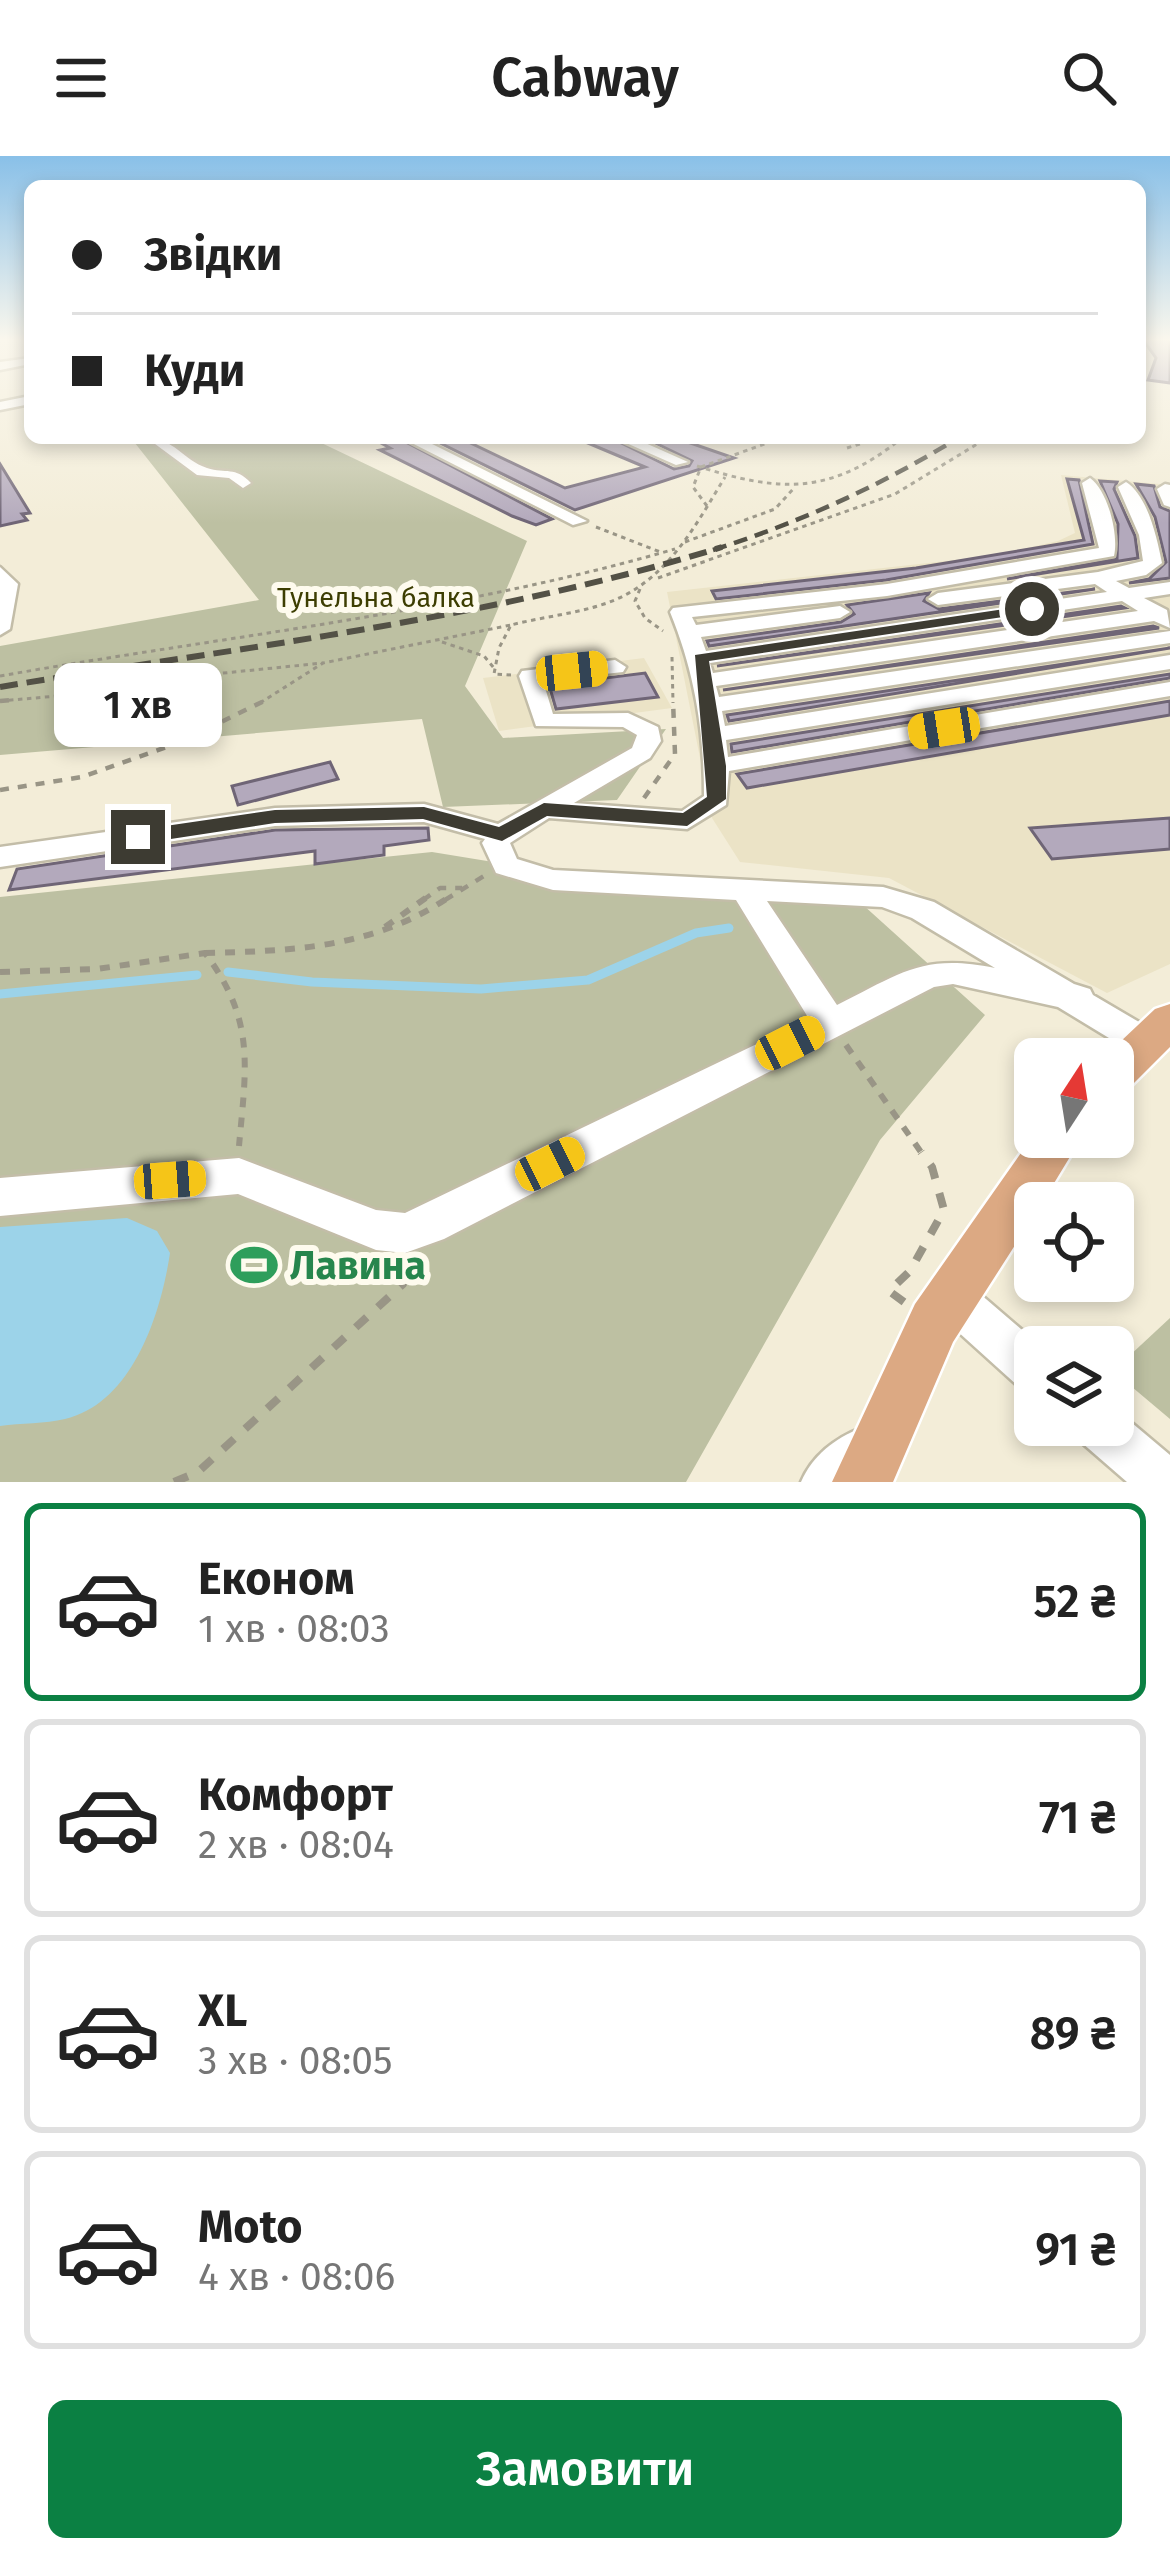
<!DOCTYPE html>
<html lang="uk">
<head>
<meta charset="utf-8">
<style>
  :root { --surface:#fff; --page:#f2f2f2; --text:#222; --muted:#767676; --line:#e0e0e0; --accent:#0b8043 }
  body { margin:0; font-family:"Fira Sans",sans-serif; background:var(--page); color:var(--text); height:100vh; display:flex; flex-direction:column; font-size:45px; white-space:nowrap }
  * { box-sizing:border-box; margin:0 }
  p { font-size:39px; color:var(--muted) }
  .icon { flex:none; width:66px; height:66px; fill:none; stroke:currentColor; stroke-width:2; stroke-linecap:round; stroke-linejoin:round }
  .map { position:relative; height:1326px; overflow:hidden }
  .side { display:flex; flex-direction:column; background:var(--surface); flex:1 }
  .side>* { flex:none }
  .top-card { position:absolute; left:24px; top:24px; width:1122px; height:264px; border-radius:18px; box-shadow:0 6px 18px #0003; display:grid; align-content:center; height:264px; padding:0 48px; background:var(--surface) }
  .needle { width:78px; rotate:12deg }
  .fabs { position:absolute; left:1014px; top:882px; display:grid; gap:24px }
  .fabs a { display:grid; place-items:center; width:120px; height:120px; border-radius:18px; background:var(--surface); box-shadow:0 6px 18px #0003; font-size:60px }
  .end { position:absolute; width:54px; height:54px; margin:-27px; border:15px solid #3d3b32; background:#fff; box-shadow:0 0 0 6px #fff }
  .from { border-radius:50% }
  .bubble { position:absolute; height:84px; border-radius:18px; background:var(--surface); box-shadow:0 6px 18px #0003; font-size:39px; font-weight:600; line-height:84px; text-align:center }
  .car { position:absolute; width:36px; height:72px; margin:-36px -18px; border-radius:15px; box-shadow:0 0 9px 3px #0007; background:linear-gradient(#f5c518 24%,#345 0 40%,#f5c518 0 76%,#345 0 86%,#f5c518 0) }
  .top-card b { display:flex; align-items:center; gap:42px; height:114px; font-size:45px }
  .top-card b+b { border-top:3px solid var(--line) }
  .top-card i { width:30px; height:30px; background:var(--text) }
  ul { padding:21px 0 0; list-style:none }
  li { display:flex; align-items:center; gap:36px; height:198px; margin:0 24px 18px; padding:0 24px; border:6px solid var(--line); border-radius:18px }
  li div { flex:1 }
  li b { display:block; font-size:45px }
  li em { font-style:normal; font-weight:600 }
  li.on { border-color:var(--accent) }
  li>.icon { width:108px; height:108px; stroke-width:1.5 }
  .primary-button { display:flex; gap:24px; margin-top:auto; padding:24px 48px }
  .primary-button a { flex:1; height:138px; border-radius:18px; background:var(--accent); color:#fff; font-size:48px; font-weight:600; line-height:138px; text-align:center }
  header { display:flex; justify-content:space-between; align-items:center; height:156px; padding:0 48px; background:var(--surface); font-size:54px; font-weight:600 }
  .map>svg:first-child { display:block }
  .built { fill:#ebe3c6 }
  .green { fill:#bdc0a2 }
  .water { fill:#9cd3e9 }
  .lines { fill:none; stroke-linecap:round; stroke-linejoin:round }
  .stream { stroke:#9cd3e9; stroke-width:9 }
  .building { fill:#b3a9bc; stroke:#6f6576; stroke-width:3 }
  .minor-casing { stroke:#c3bda8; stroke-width:5 }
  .major-casing { stroke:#fff; stroke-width:5 }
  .path-far3 { stroke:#999586; stroke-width:3; stroke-dasharray:4.5 4.5; stroke-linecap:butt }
  .path-far2 { stroke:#999586; stroke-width:4.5; stroke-dasharray:9 9; stroke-linecap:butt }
  .path-far1 { stroke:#999586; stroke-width:6; stroke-dasharray:10 10; stroke-linecap:butt }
  .path { stroke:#999586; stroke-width:8; stroke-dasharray:15 15; stroke-linecap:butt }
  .minor { fill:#fff; fill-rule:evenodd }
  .major { fill:#dca983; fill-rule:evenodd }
  .rail-far1 { stroke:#535146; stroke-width:4.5; stroke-dasharray:14 8; stroke-linecap:butt }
  .rail { stroke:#535146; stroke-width:6; stroke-dasharray:18 9; stroke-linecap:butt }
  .route { fill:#3d3b32 }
  .labels { text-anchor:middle; stroke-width:12; stroke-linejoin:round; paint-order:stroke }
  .far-park-label { font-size:27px; fill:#3d3e02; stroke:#fefbee }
  .near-leisure-label { font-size:39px; font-weight:bold; fill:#27864d; stroke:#fefbee; text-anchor:start }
</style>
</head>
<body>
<header><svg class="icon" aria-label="menu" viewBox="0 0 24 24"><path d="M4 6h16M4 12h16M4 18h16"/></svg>Cabway<svg class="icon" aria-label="search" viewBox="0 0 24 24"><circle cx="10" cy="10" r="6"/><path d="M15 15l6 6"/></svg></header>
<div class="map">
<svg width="1170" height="1326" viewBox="0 0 1170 1326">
  <rect width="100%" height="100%" fill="#f3edd8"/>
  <g class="built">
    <polygon points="1061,319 1170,329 1170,808 1107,837 889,722 740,706 712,662 667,436 991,400 1058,385 1075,377"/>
    <polygon points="644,502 672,552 499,575 483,522"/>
  </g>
  <g class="green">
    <polygon points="131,282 311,282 527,385 465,530 503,582 666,573 617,644 443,651 422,563 0,599 0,490 259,444"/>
    <polygon points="432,696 524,711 852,739 985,859 880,984 686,1326 0,1326 0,741"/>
    <polygon points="1170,1162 1170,1263 1113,1215"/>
  </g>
  <path class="water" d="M127,1062L157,1075L170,1097C161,1157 133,1247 65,1263C45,1268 21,1267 0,1270V1071Z"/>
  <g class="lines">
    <g class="stream">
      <polyline points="228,816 312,826 481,833 588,824 696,777 729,772"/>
      <polyline points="0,838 197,819"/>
    </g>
  </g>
  <g class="building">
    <polygon points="1142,182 1170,182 1170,227 1148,224 1156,202"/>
    <polygon points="372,282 398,282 552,363 536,369 512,360 380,294 390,292"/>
    <polygon points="430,282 460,282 565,332 645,311 576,282 611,282 674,313 689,310 692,305 645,282 676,282 734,302 575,354"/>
    <polygon points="0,308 30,357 22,358 27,364 0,370"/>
    <polygon points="1067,323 1079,324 1093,388 886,424 716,443 712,435 916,412 1084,384"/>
    <polygon points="1100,325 1117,326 1114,333 1135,380 1138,402 1007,423 1117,403 1118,368"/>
    <polygon points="1136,328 1154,330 1160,351 1170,355 1170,422 1129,427 1149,423 1166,406 1155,361"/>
    <polygon points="1095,433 709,490 707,485 841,466 854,458 847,449 929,437 924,445 939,453"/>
    <polygon points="1121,450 1125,452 717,510"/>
    <polygon points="1153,470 1159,472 723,534"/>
    <polygon points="1170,492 729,565 727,559"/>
    <polygon points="645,517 658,541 556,553 549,529"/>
    <polygon points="1170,518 1170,522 732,596 731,588"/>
    <polygon points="1170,545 1170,559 747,632 737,618"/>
    <polygon points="330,606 338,623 238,649 232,630"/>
    <polygon points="1170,662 1170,693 1052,703 1030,672"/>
    <polygon points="428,672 429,684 384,690 384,699 315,708 315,695 9,734 17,713 275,674"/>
  </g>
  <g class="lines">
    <defs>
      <g id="minor">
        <polygon points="30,202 30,208 0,214 0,206"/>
        <polygon points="30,240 30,248 0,254 0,246"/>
        <path d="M147,282C174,282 183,304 207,312C226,318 235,310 251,327L243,332L229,322L197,319Z"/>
        <polygon points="402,282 420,282 587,365 573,369"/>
        <polygon points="615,282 634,282 688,306 676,309"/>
        <path d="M1090,322C1108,335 1119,379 1114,400L887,440L692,461L696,469L840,450L850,456L840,462L701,481L706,495L1107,436L1095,428L938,449L928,443L938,437L1098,416L1143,405L1139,379L1118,331L1126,326C1148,340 1157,382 1162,407L1146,419L1116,425L1129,432L1170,426V438L1144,442L1167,454L1170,472L1154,465L716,530L719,541L1170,475V487L722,555L725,570L1170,499V513L726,584L728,601L1170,526V540L729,615L726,649L687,673L549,662L510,687L517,703L553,714L883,731L934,746L1074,828L1090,833L1093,839L1156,876L1161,886L1156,896L1144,900L1132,896L1058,851L953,828L934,831L444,1083L405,1097L376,1094L238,1038L0,1060V1022L239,1002L376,1054L405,1057L809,863L736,744L553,734L496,717L482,687L485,683L424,666L275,670L0,711V691L275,652L424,648L498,668L632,592L637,579L623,571L536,570L519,520L522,515L615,504L626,511L623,516L543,525L553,558L628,557L658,571L661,585L650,602L574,647L682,655L704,640C704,575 695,517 670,456L673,452L887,428L1099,392L1082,327ZM1122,445L1138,455L713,517L710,507ZM767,745L882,751L912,762L995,812C922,797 900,818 837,849Z"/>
        <polygon points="1165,328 1170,329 1170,351 1164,349 1157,333"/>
        <polygon points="0,411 18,428 10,473 0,479"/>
        <polygon points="950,1118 965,1125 1042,1191 1035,1191 1035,1238 1019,1231 935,1155 928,1140 935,1125"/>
        <polygon points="1113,1251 1170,1299 1170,1326 1127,1326 1081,1286 1074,1269 1113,1269"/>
        <path d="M861,1272L878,1279L885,1296L878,1313L863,1326H801C812,1300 835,1282 861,1272Z"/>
      </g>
      <g id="major">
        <polygon points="1170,848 1170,891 1128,933 1113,939 1113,903 1102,903 1155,853"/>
        <polygon points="1035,977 1035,981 1082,981 1042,1047 1035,1047 1035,1058 953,1186 893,1326 832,1326 915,1148"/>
      </g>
    </defs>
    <use href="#minor" class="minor-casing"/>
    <use href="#major" class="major-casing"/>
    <g class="path-far3">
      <polyline points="847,292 863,287 857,282"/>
      <path d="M697,310C781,337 831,339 902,282"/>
      <polyline points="707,350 693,331 701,311 781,282"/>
      <polyline points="596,371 663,397"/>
      <polyline points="685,386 775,353 795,331"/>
      <polyline points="658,422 895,338 987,282"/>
      <polyline points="640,433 635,445 645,462 663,475"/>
      <polyline points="442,486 484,500 494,512"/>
      <polyline points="672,501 673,547"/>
      <path d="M511,519L494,518L499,492L511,469C542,461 574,458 604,448C665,428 694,372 725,321"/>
      <path d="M0,520C226,480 454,457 675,393"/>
      <polyline points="0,545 150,532 214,518 323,507"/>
      <polyline points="260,547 323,507 511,469"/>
    </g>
    <g class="path-far2">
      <polyline points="0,545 14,544"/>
      <polyline points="0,634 82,621 178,587 266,544"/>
      <polyline points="644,642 675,598 673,544"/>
      <polyline points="423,744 440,732 462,732"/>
      <polyline points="445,744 487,718"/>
    </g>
    <g class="path-far1">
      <polyline points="385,771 427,741"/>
      <path d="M205,797C293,795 374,792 449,741"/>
      <path d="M0,816L97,813L205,797C256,865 246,911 239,990"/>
      <polyline points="846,889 923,999"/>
    </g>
    <g class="path">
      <polyline points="904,1146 889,1135 910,1115 944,1054 932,1011 921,996"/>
      <polyline points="174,1326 198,1316 403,1128 404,1106"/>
    </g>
    <use href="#minor" class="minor"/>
    <use href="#major" class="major"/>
    <path class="rail-far1" d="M713,394C801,366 880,330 958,282"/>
    <path class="rail" d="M0,531C240,491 489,464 722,391"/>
  </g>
  <linearGradient id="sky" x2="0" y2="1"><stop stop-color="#89c0e8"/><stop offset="0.5" stop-color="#faf7ed"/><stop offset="1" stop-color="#faf7ed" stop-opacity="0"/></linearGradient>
  <rect width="1170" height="367" fill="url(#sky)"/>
  <polygon class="route" points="1032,449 1037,456 709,505 726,610 726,643 687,670 547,660 502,685 423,663 275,667 138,688 128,681 138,674 275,654 424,651 499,671 544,647 683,657 707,641 695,499"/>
  <defs>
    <symbol id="stadium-bare" viewBox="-9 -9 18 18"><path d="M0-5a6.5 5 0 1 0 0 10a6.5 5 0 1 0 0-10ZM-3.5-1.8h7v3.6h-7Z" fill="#2e9e5b" stroke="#fefbee" stroke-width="2.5" paint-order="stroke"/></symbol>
  </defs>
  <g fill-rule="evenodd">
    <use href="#stadium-bare" x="221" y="1076" width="66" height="66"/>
  </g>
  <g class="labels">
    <g class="far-park-label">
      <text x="376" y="451">Тунельна балка</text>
    </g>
    <g class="near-leisure-label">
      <text x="290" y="1123">Лавина</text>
    </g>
  </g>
</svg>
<div class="fabs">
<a><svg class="needle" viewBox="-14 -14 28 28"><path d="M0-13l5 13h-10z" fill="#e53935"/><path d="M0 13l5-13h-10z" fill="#767676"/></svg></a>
<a><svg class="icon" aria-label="locate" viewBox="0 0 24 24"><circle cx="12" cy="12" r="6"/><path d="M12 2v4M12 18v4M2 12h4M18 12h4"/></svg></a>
<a><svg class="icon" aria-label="layers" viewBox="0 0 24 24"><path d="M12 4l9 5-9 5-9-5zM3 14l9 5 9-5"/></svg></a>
</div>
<i class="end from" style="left:1032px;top:453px"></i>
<i class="end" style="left:138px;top:681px"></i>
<div class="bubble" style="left:54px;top:507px;width:168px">1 хв</div>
<i class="car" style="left:572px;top:515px;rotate:84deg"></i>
<i class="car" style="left:944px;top:572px;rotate:261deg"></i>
<i class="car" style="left:790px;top:887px;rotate:63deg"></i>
<i class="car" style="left:550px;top:1008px;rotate:63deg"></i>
<i class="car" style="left:170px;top:1024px;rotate:86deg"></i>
<div class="top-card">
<b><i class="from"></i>Звідки</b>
<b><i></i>Куди</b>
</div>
</div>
<section class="side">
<ul>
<li class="on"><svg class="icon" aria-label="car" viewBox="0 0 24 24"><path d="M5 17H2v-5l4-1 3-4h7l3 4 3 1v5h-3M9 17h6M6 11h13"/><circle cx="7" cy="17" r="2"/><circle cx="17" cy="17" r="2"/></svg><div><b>Економ</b><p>1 хв · 08:03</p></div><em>52 ₴</em></li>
<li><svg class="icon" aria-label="car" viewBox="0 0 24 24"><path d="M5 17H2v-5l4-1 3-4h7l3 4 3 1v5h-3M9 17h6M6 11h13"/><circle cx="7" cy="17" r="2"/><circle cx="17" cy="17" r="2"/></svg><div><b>Комфорт</b><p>2 хв · 08:04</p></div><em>71 ₴</em></li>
<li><svg class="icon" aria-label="car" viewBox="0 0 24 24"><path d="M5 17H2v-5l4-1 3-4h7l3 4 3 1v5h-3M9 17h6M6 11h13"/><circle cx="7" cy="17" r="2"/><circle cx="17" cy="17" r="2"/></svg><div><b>XL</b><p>3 хв · 08:05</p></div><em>89 ₴</em></li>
<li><svg class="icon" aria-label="car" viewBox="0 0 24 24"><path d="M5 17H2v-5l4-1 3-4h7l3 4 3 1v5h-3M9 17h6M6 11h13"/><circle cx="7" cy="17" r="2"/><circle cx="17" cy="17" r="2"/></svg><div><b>Moto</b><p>4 хв · 08:06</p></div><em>91 ₴</em></li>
</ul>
<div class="primary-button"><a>Замовити</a></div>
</section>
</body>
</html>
